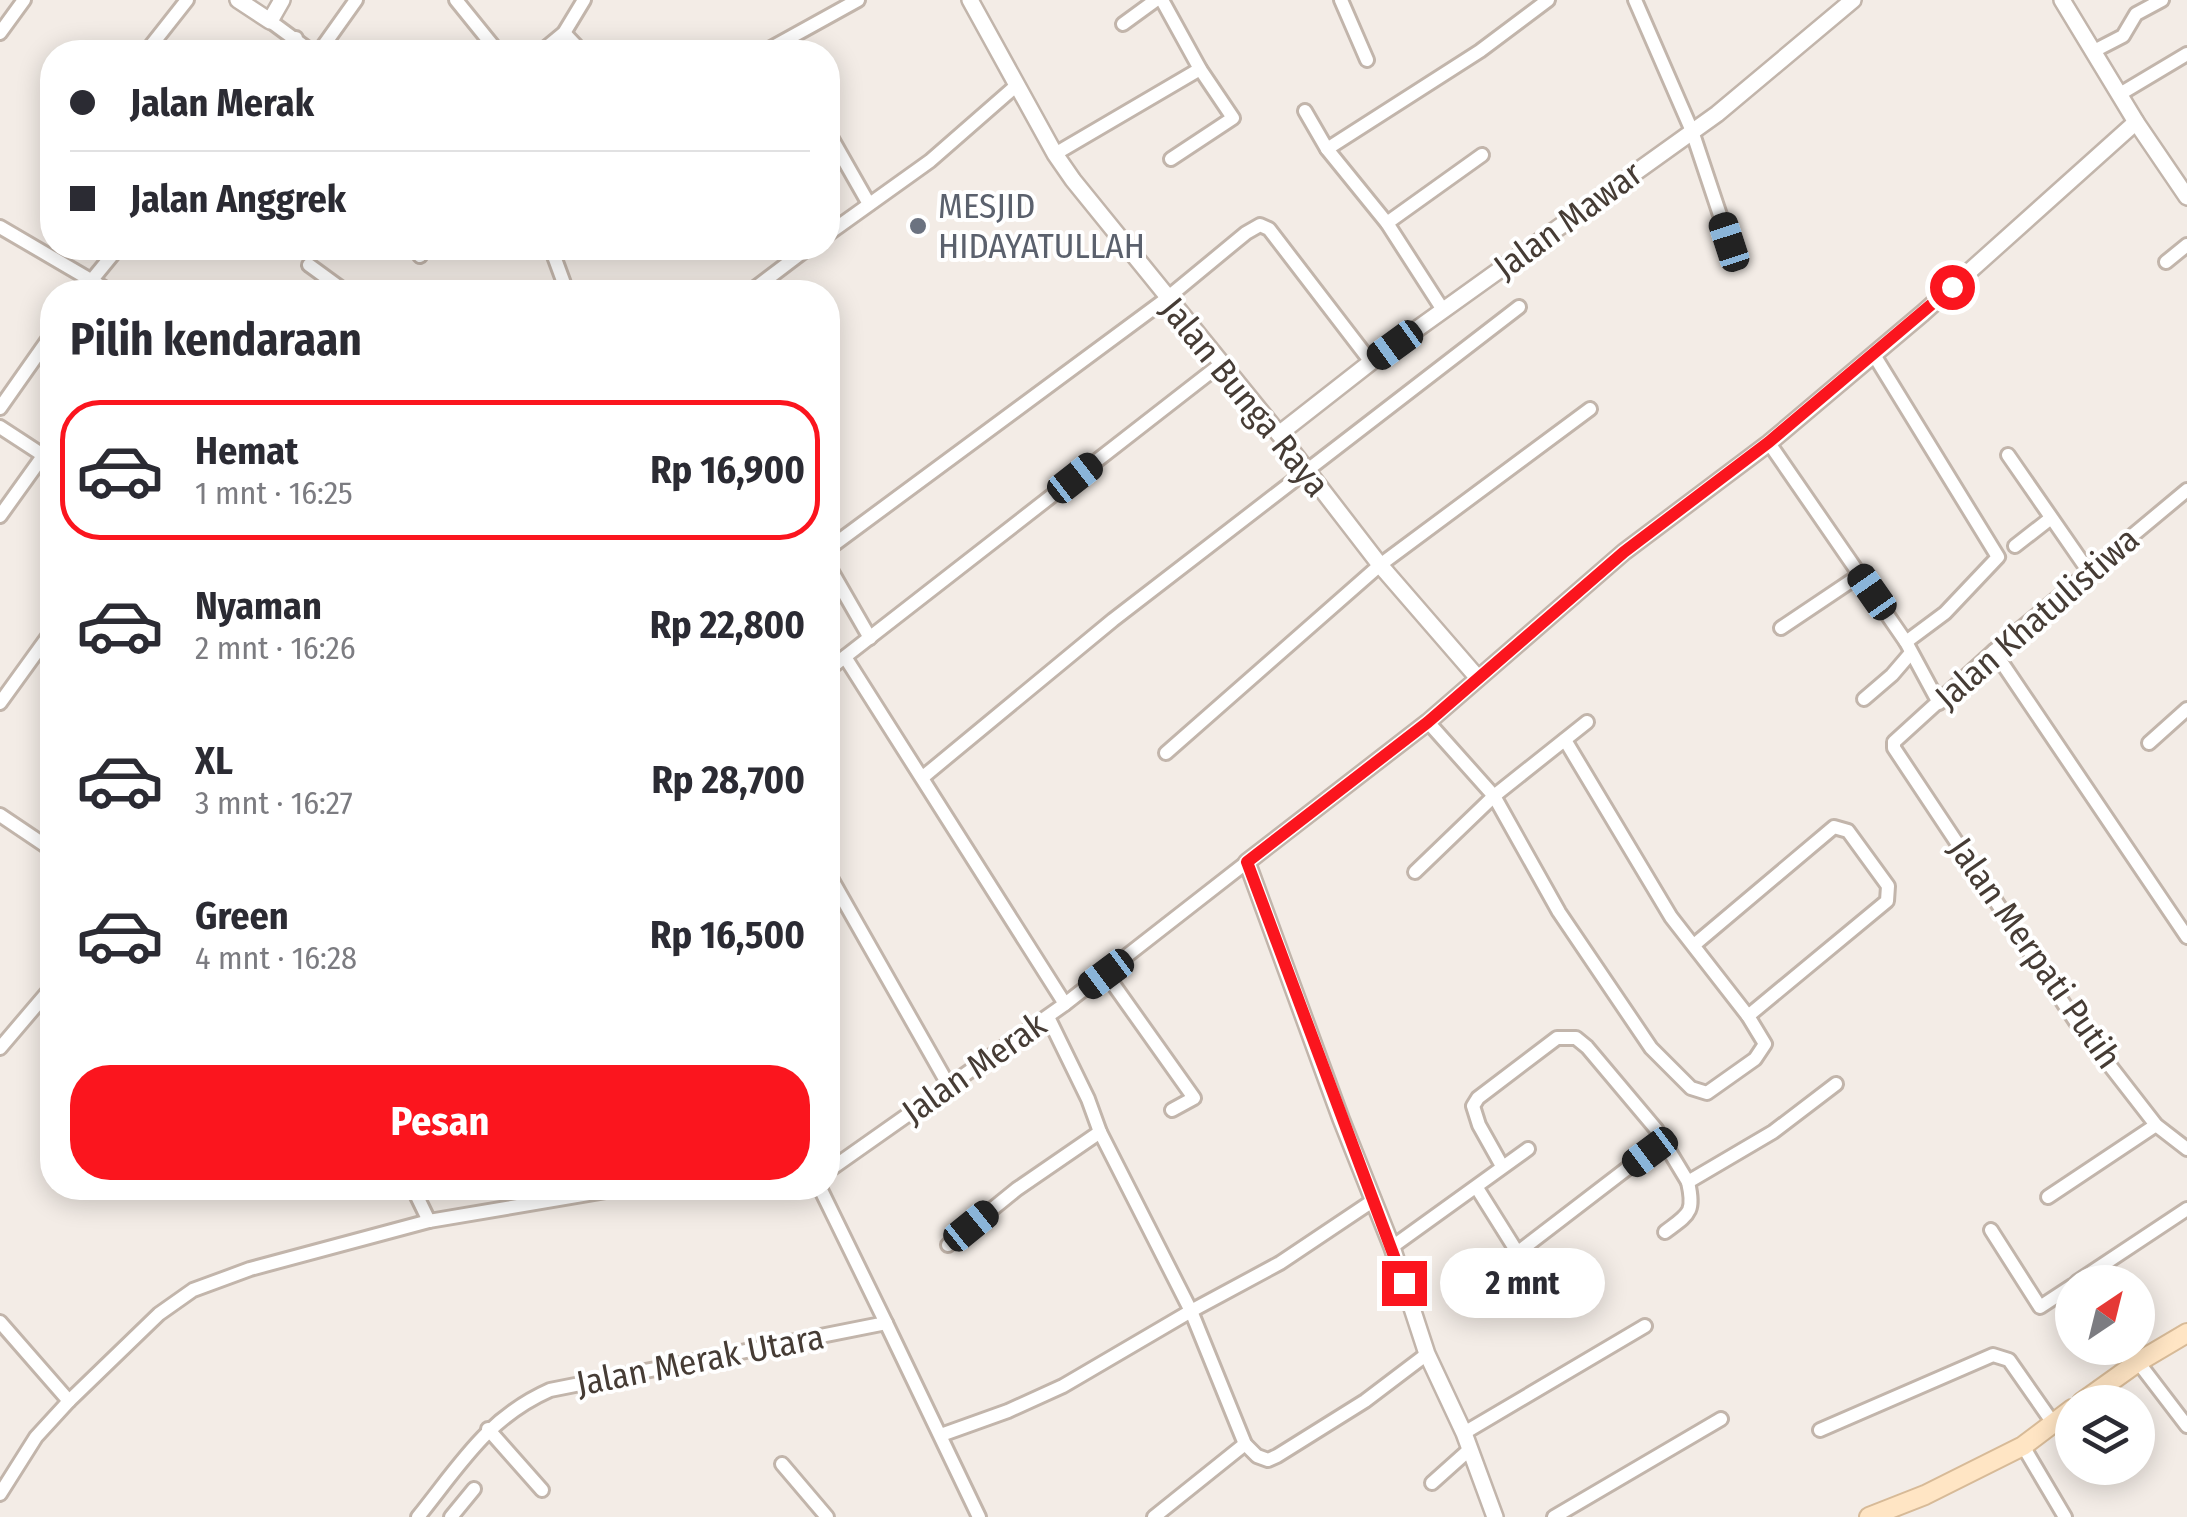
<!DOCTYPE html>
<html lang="id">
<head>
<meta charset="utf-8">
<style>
  :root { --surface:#fff; --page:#f2f2f3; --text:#2b2b33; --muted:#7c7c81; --line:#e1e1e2; --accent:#fb151e }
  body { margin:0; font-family:"Fira Sans Condensed",sans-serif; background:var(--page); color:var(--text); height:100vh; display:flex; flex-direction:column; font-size:38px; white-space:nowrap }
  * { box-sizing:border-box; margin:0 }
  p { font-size:32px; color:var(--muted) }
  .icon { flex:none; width:55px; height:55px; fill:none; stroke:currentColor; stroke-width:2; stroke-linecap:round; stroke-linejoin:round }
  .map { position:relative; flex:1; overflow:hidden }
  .drawer { position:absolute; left:40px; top:280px; width:800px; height:920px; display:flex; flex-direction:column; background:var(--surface); border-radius:40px; box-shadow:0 5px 25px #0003 }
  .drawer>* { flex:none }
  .banner { position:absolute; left:40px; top:40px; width:800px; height:220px; border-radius:40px; box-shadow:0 5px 25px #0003; display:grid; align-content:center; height:220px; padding:0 30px; background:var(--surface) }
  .needle { width:65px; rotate:35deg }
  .fabs { position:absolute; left:2055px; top:1265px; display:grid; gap:20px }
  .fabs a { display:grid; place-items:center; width:100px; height:100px; border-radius:50%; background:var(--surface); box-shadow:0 5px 25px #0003; font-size:50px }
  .end { position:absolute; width:45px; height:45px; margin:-22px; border:12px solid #fb151e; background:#fff; box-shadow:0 0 0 5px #fff }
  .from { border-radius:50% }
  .bubble { position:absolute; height:70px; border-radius:35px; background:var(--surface); box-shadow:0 5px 25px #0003; font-size:32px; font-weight:700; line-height:70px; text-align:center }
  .car { position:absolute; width:30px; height:60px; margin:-30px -15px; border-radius:12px; box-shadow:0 0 8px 2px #0007; background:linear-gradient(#222 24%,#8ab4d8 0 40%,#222 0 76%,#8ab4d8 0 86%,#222 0) }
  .banner b { display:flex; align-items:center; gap:35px; height:95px; font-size:38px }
  .banner b+b { border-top:2px solid var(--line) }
  .banner i { width:25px; height:25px; background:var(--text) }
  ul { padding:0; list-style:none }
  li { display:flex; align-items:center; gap:30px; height:140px; margin:0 20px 15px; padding:0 10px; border:5px solid transparent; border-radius:40px }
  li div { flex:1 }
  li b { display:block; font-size:38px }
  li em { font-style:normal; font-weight:700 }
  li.selected { border-color:var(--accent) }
  li>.icon { width:90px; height:90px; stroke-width:1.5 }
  h2 { padding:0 30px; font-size:45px; line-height:120px }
  .primary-button { display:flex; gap:20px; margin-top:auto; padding:20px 30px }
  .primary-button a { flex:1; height:115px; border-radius:40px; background:var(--accent); color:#fff; font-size:40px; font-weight:700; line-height:115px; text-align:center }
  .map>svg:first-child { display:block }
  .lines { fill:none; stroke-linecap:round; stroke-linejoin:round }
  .minor-casing { stroke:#c2b5ab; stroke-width:18 }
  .tertiary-casing { stroke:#c2b5ab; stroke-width:20 }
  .secondary-casing { stroke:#d7ba97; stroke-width:22 }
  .minor { stroke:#fff; stroke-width:12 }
  .tertiary { stroke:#fff; stroke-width:15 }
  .secondary { stroke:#ffe5c4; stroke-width:18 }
  .route { stroke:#fb151e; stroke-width:12 }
  .worship-dot { fill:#6b7280; stroke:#fff; stroke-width:4 }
  .labels { text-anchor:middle; stroke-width:8; stroke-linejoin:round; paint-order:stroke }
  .worship-label { font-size:35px; fill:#5b616d; stroke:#fff; text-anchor:start }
  .street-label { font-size:35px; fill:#463c35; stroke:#fff }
</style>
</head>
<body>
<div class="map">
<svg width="2187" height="1517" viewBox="0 0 2187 1517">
  <rect width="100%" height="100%" fill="#f3ece6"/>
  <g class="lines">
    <defs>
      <g id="minor">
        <polyline points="456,0 498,52"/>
        <polyline points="1162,0 1200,69 1233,118 1171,159"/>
        <polyline points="1341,0 1367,60"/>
        <polyline points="1635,0 1692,131 1729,242"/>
        <polyline points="270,21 312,52"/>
        <polyline points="1123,24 1156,0"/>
        <polyline points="0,33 24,0"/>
        <polyline points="564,33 582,52"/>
        <polyline points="2094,51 2123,36 2136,14 2162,0"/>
        <polyline points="146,52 187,0"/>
        <polyline points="283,52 296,38"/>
        <polyline points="319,52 356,0"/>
        <polyline points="541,52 564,33 584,0"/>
        <polyline points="764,52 858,0"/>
        <polyline points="2120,94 2187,54"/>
        <polyline points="1305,111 1327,149 1387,223 1443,310"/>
        <polyline points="828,132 869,204"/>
        <polyline points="1327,149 1480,51 1548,0"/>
        <polyline points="1055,154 1200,69"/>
        <polyline points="1387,223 1482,155"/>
        <polyline points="0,227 111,292"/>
        <polyline points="828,234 930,161 1017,85"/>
        <polyline points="418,248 420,256"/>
        <polyline points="551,248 565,286 563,292"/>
        <polyline points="2166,262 2187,245"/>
        <polyline points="309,265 346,292"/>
        <polyline points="82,292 118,248"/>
        <polyline points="750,292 808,248"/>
        <polyline points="1874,355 1998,557 1945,613 1906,642"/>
        <polyline points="0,408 52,334"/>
        <polyline points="0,427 52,461"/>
        <polyline points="1769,443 1906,642 1939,703"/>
        <polyline points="2008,455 2089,572"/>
        <polyline points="2187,490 1994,651 1894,742 1894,748 2076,1022 2156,1125 2187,1149"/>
        <polyline points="0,516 43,456"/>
        <polyline points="2015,546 2051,518"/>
        <polyline points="828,549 1166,299 1246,233 1260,225 1269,229 1371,362"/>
        <polyline points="828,565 870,638"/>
        <polyline points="1781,628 1860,575"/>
        <polyline points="1994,651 2187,937"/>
        <polyline points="845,657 1065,1004"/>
        <polyline points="828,670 1221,364"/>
        <polyline points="1864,699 1892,675 1910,654"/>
        <polyline points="0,703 52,631"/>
        <polyline points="1428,722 1494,796 1559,912 1651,1048 1691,1088 1707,1093 1755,1059 1765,1044 1748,1016 1671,917 1565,740"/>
        <polyline points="2149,743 2187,709"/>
        <polyline points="1166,753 1380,565 1590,409"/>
        <polyline points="923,777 1113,620 1519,307"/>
        <polyline points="0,815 52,850"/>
        <polyline points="1415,872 1494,796 1587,722"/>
        <polyline points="828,873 949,1086"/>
        <polyline points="1694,945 1834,827 1848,831 1888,886 1887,901 1748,1016"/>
        <polyline points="1106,974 1194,1098 1172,1110"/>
        <polyline points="1048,1017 1088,1099 1100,1132 1191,1311 1245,1444 1257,1456 1268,1460 1277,1456 1365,1401 1427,1354"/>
        <polyline points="0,1048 52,987"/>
        <polyline points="1502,1166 1479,1125 1473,1106 1478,1098 1557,1038 1576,1038 1587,1047 1656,1129 1688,1182 1773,1132 1836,1084"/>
        <polyline points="828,1171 1065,1004 1247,862"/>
        <polyline points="413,1188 429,1221"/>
        <polyline points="1477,1188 1541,1290"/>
        <polyline points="2048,1197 2156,1125"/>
        <polyline points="1991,1230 2040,1307 2072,1286"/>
        <path d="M1665,1232C1689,1214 1695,1213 1688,1182"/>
        <polyline points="948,1245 1017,1189 1100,1132"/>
        <polyline points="1392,1247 1528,1149"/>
        <polyline points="1517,1253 1650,1151 1665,1144"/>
        <polyline points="2077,1282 2187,1209"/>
        <polyline points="0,1322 69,1401 36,1437 0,1494"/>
        <polyline points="886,1323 979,1517"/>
        <polyline points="2138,1362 2187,1426"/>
        <polyline points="69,1401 159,1314 193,1290 250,1269 429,1221 624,1188"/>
        <polyline points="488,1429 542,1490"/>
        <polyline points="1820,1430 1993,1355 2009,1360 2053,1423"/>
        <polyline points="1464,1433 1645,1326"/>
        <polyline points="941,1435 1008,1411 1063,1386 1191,1311 1280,1263 1374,1200"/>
        <polyline points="2023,1446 2065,1517"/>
        <polyline points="782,1464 827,1517"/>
        <polyline points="1432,1483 1470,1449"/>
        <path d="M418,1517C460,1465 487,1418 550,1390L886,1323L820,1188"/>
        <polyline points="451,1517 474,1489"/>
        <polyline points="1154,1517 1245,1444"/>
        <polyline points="1554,1517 1721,1419"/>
      </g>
      <g id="tertiary">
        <polyline points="238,0 270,21 282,0"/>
        <polyline points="970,0 1055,154 1073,180 1279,434 1380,565 1477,677"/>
        <polyline points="2062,0 2136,122 2187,197"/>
        <polyline points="1279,434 1371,362 1717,114 1853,0"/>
        <polyline points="1495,1517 1464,1433 1427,1354 1392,1247 1341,1119 1247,862 1428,722 1624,552 1769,443 1923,313 2136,122"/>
      </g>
      <g id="secondary">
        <polyline points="2082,1402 2138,1362 2187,1333"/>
        <polyline points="1869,1517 1925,1495 2023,1446 2072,1409"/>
      </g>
    </defs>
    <use href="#minor" class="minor-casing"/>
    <use href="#tertiary" class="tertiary-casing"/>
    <use href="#secondary" class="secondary-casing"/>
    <use href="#minor" class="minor"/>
    <use href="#tertiary" class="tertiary"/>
    <use href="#secondary" class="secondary"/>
  </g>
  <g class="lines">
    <polyline class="route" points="1404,1283 1247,862 1428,722 1624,552 1769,442 1952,287"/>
  </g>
  <circle class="worship-dot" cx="918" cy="226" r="10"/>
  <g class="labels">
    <g class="worship-label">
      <text x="938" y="218">MESJID<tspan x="938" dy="40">HIDAYATULLAH</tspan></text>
    </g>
    <g class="street-label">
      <text transform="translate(1568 220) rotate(-36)" y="12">Jalan Mawar</text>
      <text transform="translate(1245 397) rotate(51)" y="12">Jalan Bunga Raya</text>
      <text transform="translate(2037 618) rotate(-41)" y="12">Jalan Khatulistiwa</text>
      <text transform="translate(2035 953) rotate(55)" y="12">Jalan Merpati Putih</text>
      <text transform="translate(974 1068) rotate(-35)" y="12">Jalan Merak</text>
      <text transform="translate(700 1360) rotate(-11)" y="12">Jalan Merak Utara</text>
    </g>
  </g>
</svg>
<div class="fabs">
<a><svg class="needle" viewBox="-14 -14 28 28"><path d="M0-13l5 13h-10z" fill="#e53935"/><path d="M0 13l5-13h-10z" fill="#7c7c81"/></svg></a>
<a><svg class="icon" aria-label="layers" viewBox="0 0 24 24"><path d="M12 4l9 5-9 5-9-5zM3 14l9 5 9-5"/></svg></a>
</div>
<i class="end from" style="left:1952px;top:287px"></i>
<i class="end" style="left:1404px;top:1283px"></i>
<div class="bubble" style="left:1440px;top:1248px;width:165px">2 mnt</div>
<i class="car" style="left:1729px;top:242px;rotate:342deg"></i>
<i class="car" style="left:1395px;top:345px;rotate:234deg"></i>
<i class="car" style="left:1075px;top:478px;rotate:52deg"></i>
<i class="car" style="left:1872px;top:592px;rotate:325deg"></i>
<i class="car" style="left:1106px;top:974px;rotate:233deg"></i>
<i class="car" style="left:1650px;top:1152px;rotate:233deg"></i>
<i class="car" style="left:971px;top:1226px;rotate:51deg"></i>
<div class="banner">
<b><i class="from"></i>Jalan Merak</b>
<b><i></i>Jalan Anggrek</b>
</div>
<section class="drawer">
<h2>Pilih kendaraan</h2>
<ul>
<li class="selected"><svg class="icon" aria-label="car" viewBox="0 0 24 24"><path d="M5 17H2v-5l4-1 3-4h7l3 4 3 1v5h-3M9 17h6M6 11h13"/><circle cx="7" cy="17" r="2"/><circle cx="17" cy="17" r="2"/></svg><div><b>Hemat</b><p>1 mnt · 16:25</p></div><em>Rp 16,900</em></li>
<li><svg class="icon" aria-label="car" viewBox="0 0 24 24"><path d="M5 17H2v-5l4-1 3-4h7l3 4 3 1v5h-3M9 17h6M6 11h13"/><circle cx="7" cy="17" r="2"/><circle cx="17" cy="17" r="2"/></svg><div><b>Nyaman</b><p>2 mnt · 16:26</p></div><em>Rp 22,800</em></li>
<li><svg class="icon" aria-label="car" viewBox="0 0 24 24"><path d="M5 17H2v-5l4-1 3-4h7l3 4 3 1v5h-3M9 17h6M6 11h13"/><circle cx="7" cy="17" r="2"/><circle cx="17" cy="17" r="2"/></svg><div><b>XL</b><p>3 mnt · 16:27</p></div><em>Rp 28,700</em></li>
<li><svg class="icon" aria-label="car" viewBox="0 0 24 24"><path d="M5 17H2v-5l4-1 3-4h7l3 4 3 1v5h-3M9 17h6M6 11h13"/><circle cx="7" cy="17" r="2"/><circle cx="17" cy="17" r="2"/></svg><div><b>Green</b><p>4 mnt · 16:28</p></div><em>Rp 16,500</em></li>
</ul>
<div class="primary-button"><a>Pesan</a></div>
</section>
</div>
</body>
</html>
